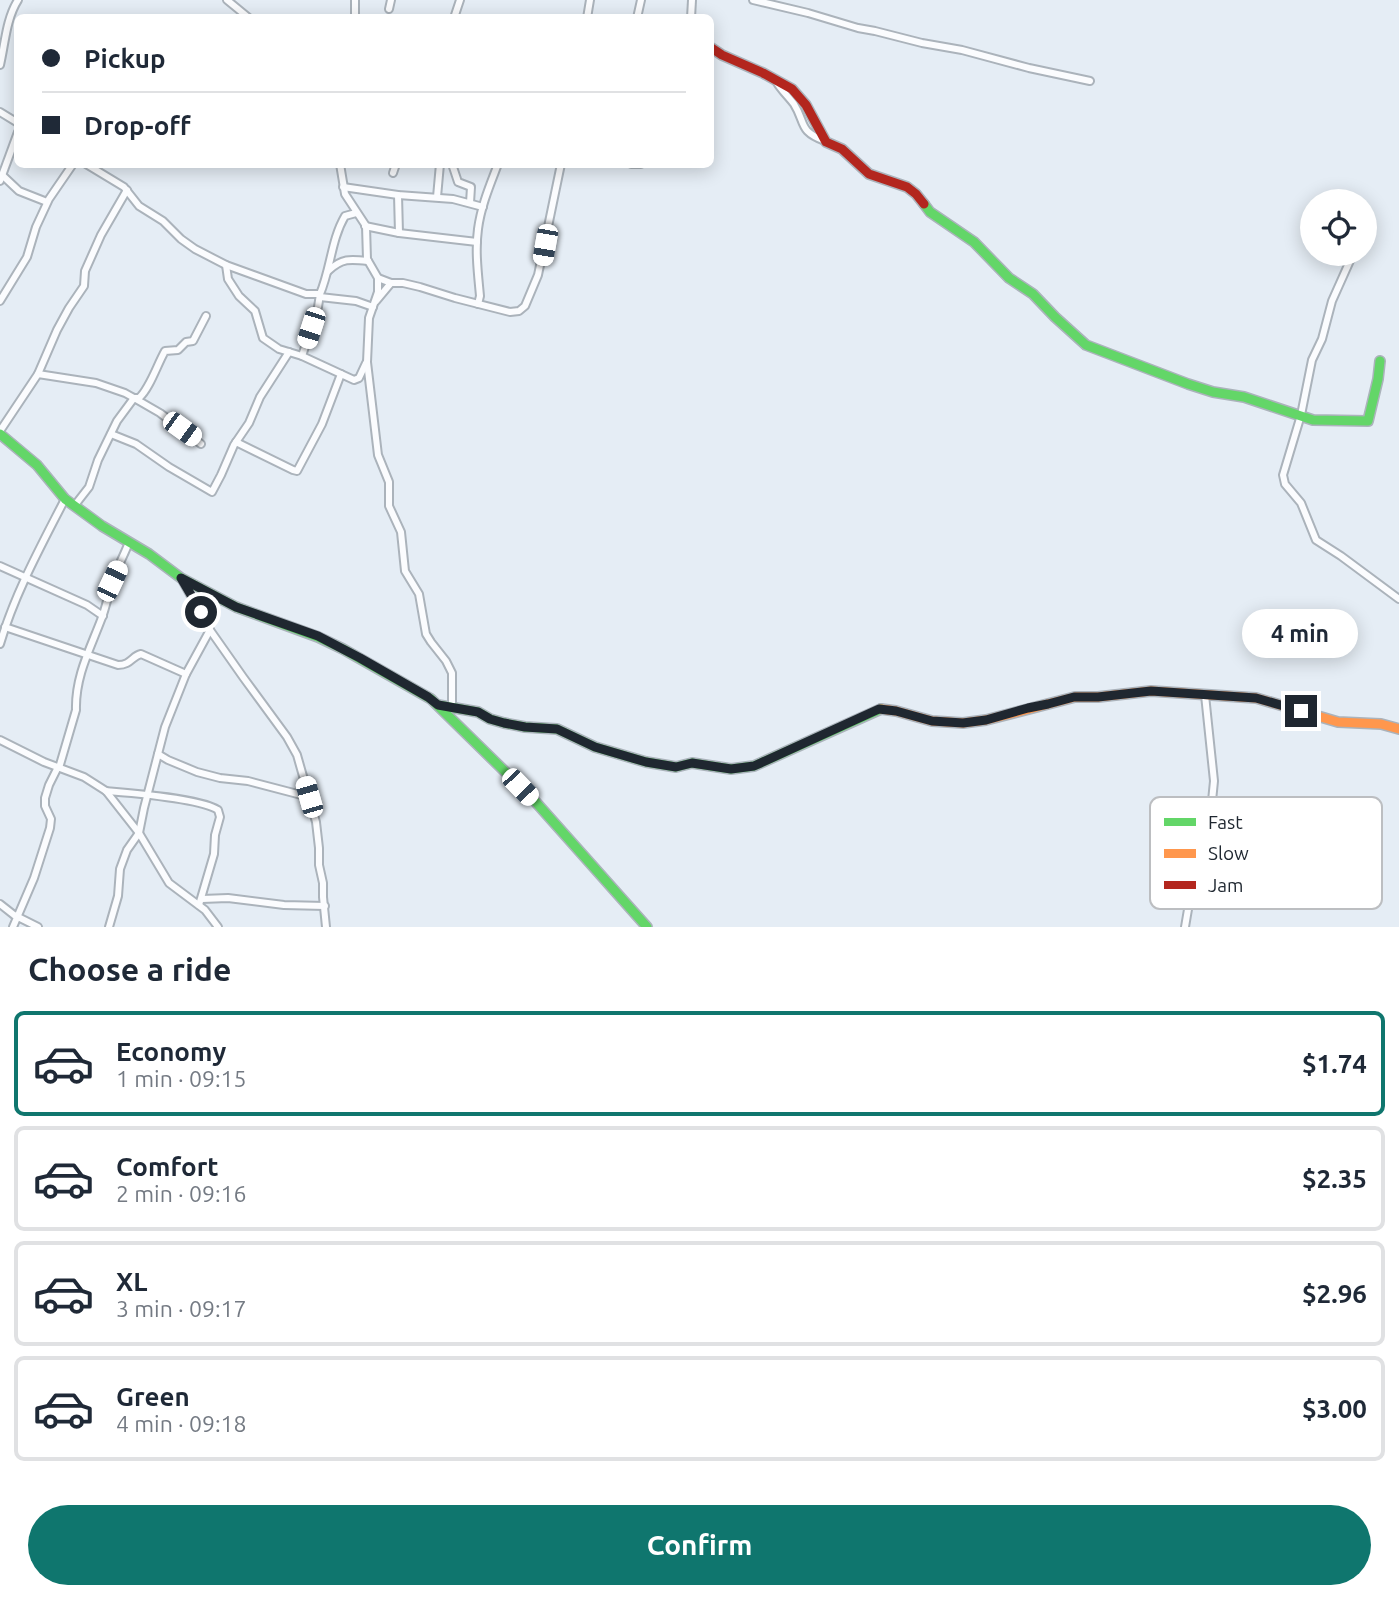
<!DOCTYPE html>
<html lang="en">
<head>
<meta charset="utf-8">
<style>
  :root { --surface:#fff; --page:#f2f2f3; --text:#1f2937; --muted:#747a83; --line:#e0e1e3; --accent:#0f766e }
  body { margin:0; font-family:Ubuntu,sans-serif; background:var(--page); color:var(--text); height:100vh; display:flex; flex-direction:column; font-size:26px; white-space:nowrap }
  * { box-sizing:border-box; margin:0 }
  p { font-size:23px; color:var(--muted) }
  .icon { flex:none; width:38px; height:38px; fill:none; stroke:currentColor; stroke-width:2; stroke-linecap:round; stroke-linejoin:round }
  .map { position:relative; height:927px; overflow:hidden }
  .drawer { display:flex; flex-direction:column; background:var(--surface); flex:1 }
  .drawer>* { flex:none }
  .top-card { position:absolute; left:14px; top:14px; width:700px; height:154px; border-radius:10px; box-shadow:0 4px 18px #0003; display:grid; align-content:center; height:154px; padding:0 28px; background:var(--surface) }
  .tools { position:absolute; left:1300px; top:189px; display:grid; gap:14px }
  .tools a { display:grid; place-items:center; width:77px; height:77px; border-radius:50%; background:var(--surface); box-shadow:0 4px 18px #0003; font-size:35px }
  .end { position:absolute; width:32px; height:32px; margin:-16px; border:9px solid #1f2730; background:#fff; box-shadow:0 0 0 4px #fff }
  .from { border-radius:50% }
  .bubble { position:absolute; height:49px; border-radius:24px; background:var(--surface); box-shadow:0 4px 18px #0003; font-size:23px; font-weight:700; line-height:49px; text-align:center }
  .car { position:absolute; width:21px; height:42px; margin:-21px -10px; border-radius:9px; box-shadow:0 0 5px 2px #0007; background:linear-gradient(#fff 24%,#345 0 40%,#fff 0 76%,#345 0 86%,#fff 0) }
  .top-card b { display:flex; align-items:center; gap:24px; height:66px; font-size:26px }
  .top-card b+b { border-top:2px solid var(--line) }
  .top-card i { width:18px; height:18px; background:var(--text) }
  ul { padding:0; list-style:none }
  li { display:flex; align-items:center; gap:21px; height:105px; margin:0 14px 10px; padding:0 14px; border:4px solid var(--line); border-radius:10px }
  li div { flex:1 }
  li b { display:block; font-size:26px }
  li em { font-style:normal; font-weight:700 }
  li.current { border-color:var(--accent) }
  li>.icon { width:63px; height:63px; stroke-width:1.5 }
  h2 { padding:0 28px; font-size:32px; line-height:84px }
  .action { display:flex; gap:14px; margin-top:auto; padding:14px 28px }
  .action a { flex:1; height:80px; border-radius:42px; background:var(--accent); color:#fff; font-size:28px; font-weight:700; line-height:80px; text-align:center }
  .map>svg:first-child { display:block }
  .lines { fill:none; stroke-linecap:round; stroke-linejoin:round }
  .street-casing { stroke:#abb3bb; stroke-width:10 }
  .fast-casing { stroke:#abb3bb; stroke-width:12 }
  .slow-casing { stroke:#abb3bb; stroke-width:12 }
  .jam-casing { stroke:#abb3bb; stroke-width:12 }
  .street { stroke:#fbfcfe; stroke-width:6 }
  .fast { stroke:#63d668; stroke-width:9 }
  .slow { stroke:#ff974d; stroke-width:9 }
  .jam { stroke:#b3261e; stroke-width:9 }
  .route { stroke:#1f2730; stroke-width:9 }
  .key { fill:#fff; stroke:#bcbec1; stroke-width:2 }
  .key-label { font-size:19px; fill:#1f2730 }
</style>
</head>
<body>
<div class="map">
<svg width="1399" height="927" viewBox="0 0 1399 927">
  <rect width="100%" height="100%" fill="#e5edf5"/>
  <g class="lines">
    <defs>
      <g id="street">
        <polyline points="227,0 249,18"/>
        <polyline points="753,0 808,13 858,28 875,31 922,43 962,50 1029,68 1090,81"/>
        <polyline points="389,9 391,0"/>
        <polyline points="355,18 355,0"/>
        <polyline points="454,18 460,0"/>
        <polyline points="587,18 590,0"/>
        <polyline points="637,18 641,0"/>
        <polyline points="691,18 692,0"/>
        <path d="M0,65C5,44 6,19 18,0"/>
        <path d="M776,81C781,90 788,96 794,104C806,123 798,131 825,141"/>
        <polyline points="0,112 18,123"/>
        <path d="M86,164L124,187L139,206L163,221L181,239L195,249L226,265L306,294H320C331,268 331,240 345,216L356,213"/>
        <polyline points="340,164 345,194 366,226 367,259 378,278 378,292 369,318 367,362 378,455 389,482 389,506 401,532 405,571 419,594 426,634 431,642 446,661 452,673 452,707"/>
        <polyline points="452,164 458,182 471,187 470,203"/>
        <polyline points="631,164 641,164"/>
        <polyline points="393,173 396,164"/>
        <polyline points="2,175 19,191 47,202"/>
        <polyline points="0,181 18,132"/>
        <polyline points="343,187 398,195 453,199 483,207"/>
        <polyline points="398,195 399,233"/>
        <polyline points="437,197 440,164"/>
        <polyline points="365,226 399,233 477,242"/>
        <polyline points="1365,229 1369,220"/>
        <polyline points="1353,254 1332,301 1322,339 1312,360 1301,415 1283,475 1285,484 1301,503 1316,540 1341,556 1399,599"/>
        <polyline points="226,265 228,279 239,296 255,311 263,338 279,349 302,356 354,380 359,378 366,363"/>
        <path d="M328,271C342,258 350,259 368,261"/>
        <polyline points="378,278 391,283 403,283 420,287 455,298 510,312 519,311 525,306 538,275 561,164"/>
        <polyline points="320,297 356,301 373,307"/>
        <polyline points="0,301 27,257 36,227 49,199 73,164"/>
        <polyline points="376,301 391,283"/>
        <path d="M478,304L480,296C478,274 475,251 478,229C481,206 490,185 498,164"/>
        <polyline points="302,356 318,307 320,294"/>
        <path d="M38,374L96,383L125,393L134,398H139C150,388 157,365 165,351L178,350L186,342L193,341L206,316"/>
        <polyline points="0,431 38,374 57,330 69,308 84,286 85,271 101,235 127,190"/>
        <polyline points="111,434 136,444 169,467 212,492 221,475 234,445 249,423 260,397 289,352"/>
        <polyline points="236,442 293,470 297,471 322,424 341,374"/>
        <polyline points="75,505 89,487 98,460 117,421 134,398 160,413 201,444"/>
        <polyline points="0,566 87,605 103,616"/>
        <polyline points="182,580 210,630 243,677 287,737 297,755 316,822 319,848 319,865 323,883 323,897 326,927"/>
        <path d="M5,627L118,665C131,665 132,656 141,654L186,674"/>
        <path d="M0,644C15,593 41,546 65,499"/>
        <polyline points="0,740 44,762 84,777 106,791 139,833 169,883 205,910 218,927"/>
        <polyline points="158,754 168,760 197,772 220,778 248,781 309,797"/>
        <path d="M59,768L76,710C75,677 90,649 101,620C106,608 108,595 112,583C116,569 124,556 129,542"/>
        <path d="M106,791C130,793 199,798 218,810L220,817L215,835L214,854L199,905"/>
        <polyline points="202,899 228,898 284,905 325,906"/>
        <polyline points="0,904 14,915 38,927"/>
        <polyline points="13,927 34,878 50,828 51,819 45,806 45,798 49,785 58,767"/>
        <polyline points="109,927 118,896 120,869 127,850 139,833 144,808 165,727 186,674 210,630"/>
        <polyline points="1185,927 1194,874 1211,811 1214,781 1205,695"/>
      </g>
      <g id="fast">
        <polyline points="924,204 930,212 974,242 1009,278 1033,294 1055,317 1086,345 1188,384 1213,392 1244,397 1313,420 1368,421 1378,379 1380,361"/>
        <polyline points="0,434 37,465 65,499 102,526 149,554 181,578 236,607 318,637 343,649 431,699 533,799 647,927"/>
        <polyline points="438,705 478,712 490,719 504,723 525,727 557,729 595,747 646,762 676,767 692,763 731,769 754,766 881,709"/>
      </g>
      <polyline id="slow" points="881,709 896,711 932,721 963,723 986,720 1075,697 1098,697 1151,691 1256,698 1338,722 1381,724 1399,729"/>
      <polyline id="jam" points="710,47 722,55 763,73 792,89 806,105 826,142 842,149 869,174 907,187 916,194 924,204"/>
    </defs>
    <use href="#street" class="street-casing"/>
    <use href="#fast" class="fast-casing"/>
    <use href="#slow" class="slow-casing"/>
    <use href="#jam" class="jam-casing"/>
    <use href="#street" class="street"/>
    <use href="#fast" class="fast"/>
    <use href="#slow" class="slow"/>
    <use href="#jam" class="jam"/>
  </g>
  <g class="lines">
    <polyline class="route" points="201,612 181,578 236,607 318,636 360,658 428,697 438,705 478,712 490,719 504,723 525,727 557,729 595,747 646,762 676,767 692,763 731,769 754,766 879,709 896,711 932,721 963,723 986,720 1028,708 1048,704 1074,697 1098,697 1151,691 1256,698 1301,711"/>
  </g>
  <rect x="1150" y="797" width="232" height="112" rx="10" class="key"/>
  <rect x="1164" y="818" width="32" height="8" fill="#63d668"/>
  <rect x="1164" y="849" width="32" height="9" fill="#ff974d"/>
  <rect x="1164" y="881" width="32" height="8" fill="#b3261e"/>
  <g class="key-label">
    <text x="1208" y="829">Fast</text>
    <text x="1208" y="860">Slow</text>
    <text x="1208" y="892">Jam</text>
  </g>
</svg>
<div class="tools">
<a><svg class="icon" aria-label="locate" viewBox="0 0 24 24"><circle cx="12" cy="12" r="6"/><path d="M12 2v4M12 18v4M2 12h4M18 12h4"/></svg></a>
</div>
<i class="end from" style="left:201px;top:612px"></i>
<i class="end" style="left:1301px;top:711px"></i>
<div class="bubble" style="left:1242px;top:609px;width:116px">4 min</div>
<i class="car" style="left:545px;top:245px;rotate:190deg"></i>
<i class="car" style="left:311px;top:328px;rotate:198deg"></i>
<i class="car" style="left:182px;top:429px;rotate:126deg"></i>
<i class="car" style="left:112px;top:581px;rotate:25deg"></i>
<i class="car" style="left:520px;top:787px;rotate:136deg"></i>
<i class="car" style="left:309px;top:797px;rotate:344deg"></i>
<div class="top-card">
<b><i class="from"></i>Pickup</b>
<b><i></i>Drop-off</b>
</div>
</div>
<section class="drawer">
<h2>Choose a ride</h2>
<ul>
<li class="current"><svg class="icon" aria-label="car" viewBox="0 0 24 24"><path d="M5 17H2v-5l4-1 3-4h7l3 4 3 1v5h-3M9 17h6M6 11h13"/><circle cx="7" cy="17" r="2"/><circle cx="17" cy="17" r="2"/></svg><div><b>Economy</b><p>1 min · 09:15</p></div><em>$1.74</em></li>
<li><svg class="icon" aria-label="car" viewBox="0 0 24 24"><path d="M5 17H2v-5l4-1 3-4h7l3 4 3 1v5h-3M9 17h6M6 11h13"/><circle cx="7" cy="17" r="2"/><circle cx="17" cy="17" r="2"/></svg><div><b>Comfort</b><p>2 min · 09:16</p></div><em>$2.35</em></li>
<li><svg class="icon" aria-label="car" viewBox="0 0 24 24"><path d="M5 17H2v-5l4-1 3-4h7l3 4 3 1v5h-3M9 17h6M6 11h13"/><circle cx="7" cy="17" r="2"/><circle cx="17" cy="17" r="2"/></svg><div><b>XL</b><p>3 min · 09:17</p></div><em>$2.96</em></li>
<li><svg class="icon" aria-label="car" viewBox="0 0 24 24"><path d="M5 17H2v-5l4-1 3-4h7l3 4 3 1v5h-3M9 17h6M6 11h13"/><circle cx="7" cy="17" r="2"/><circle cx="17" cy="17" r="2"/></svg><div><b>Green</b><p>4 min · 09:18</p></div><em>$3.00</em></li>
</ul>
<div class="action"><a>Confirm</a></div>
</section>
</body>
</html>
